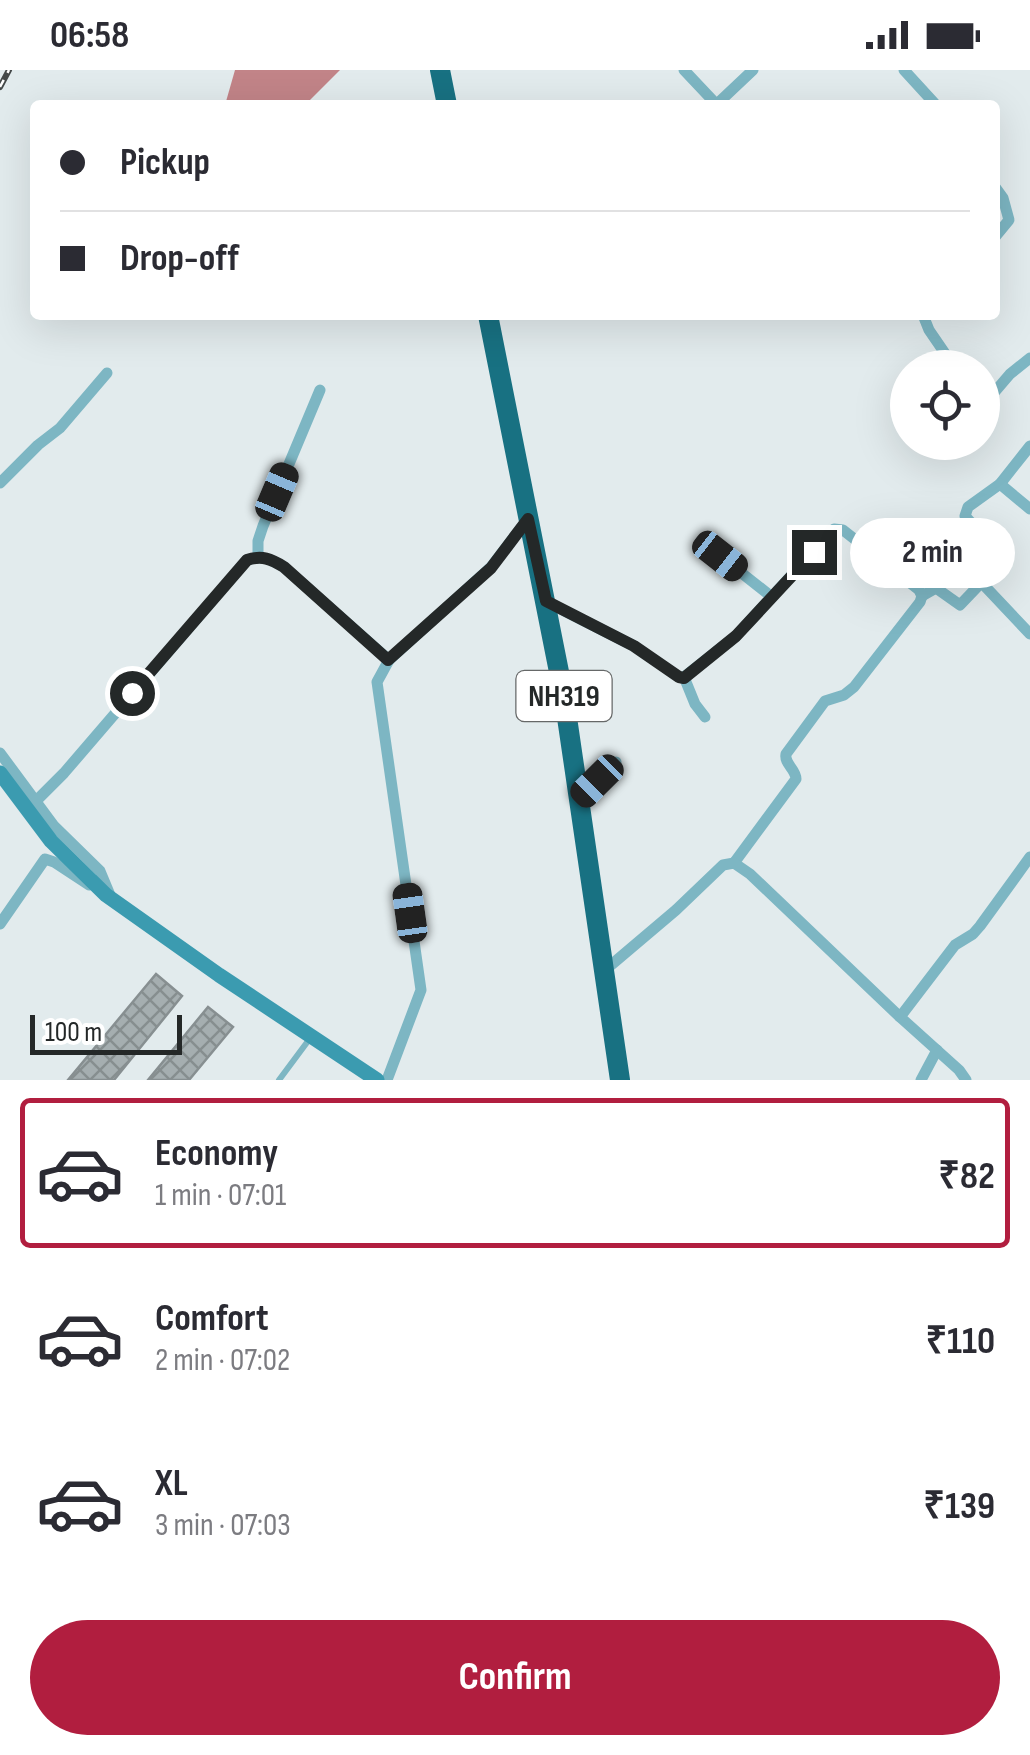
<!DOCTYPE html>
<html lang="en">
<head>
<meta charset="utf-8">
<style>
  :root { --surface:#fff; --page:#f2f2f3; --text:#2b2b33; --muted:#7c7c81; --line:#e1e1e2; --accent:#b11e3f }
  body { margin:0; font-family:"Sofia Sans Condensed",sans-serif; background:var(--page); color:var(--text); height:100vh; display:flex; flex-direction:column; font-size:38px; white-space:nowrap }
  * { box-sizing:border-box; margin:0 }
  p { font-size:32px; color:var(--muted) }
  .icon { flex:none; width:55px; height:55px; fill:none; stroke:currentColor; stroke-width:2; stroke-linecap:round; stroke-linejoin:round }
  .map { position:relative; height:1010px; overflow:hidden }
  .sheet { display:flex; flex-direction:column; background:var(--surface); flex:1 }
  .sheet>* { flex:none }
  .banner { position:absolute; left:30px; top:30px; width:970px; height:220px; border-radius:10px; box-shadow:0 10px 40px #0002; display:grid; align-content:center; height:220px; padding:0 30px; background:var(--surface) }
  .fabs { position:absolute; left:890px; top:280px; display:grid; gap:20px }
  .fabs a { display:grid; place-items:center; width:110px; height:110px; border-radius:50%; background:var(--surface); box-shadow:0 10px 40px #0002; font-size:50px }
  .scale { position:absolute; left:30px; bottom:25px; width:152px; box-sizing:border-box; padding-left:10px; border:5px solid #242828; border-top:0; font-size:28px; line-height:35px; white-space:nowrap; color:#242828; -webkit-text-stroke:8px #fff; paint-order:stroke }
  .end { position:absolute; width:45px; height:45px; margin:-22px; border:12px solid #242828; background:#fff; box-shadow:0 0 0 5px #fff }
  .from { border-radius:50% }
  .bubble { position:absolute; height:70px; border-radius:35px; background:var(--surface); box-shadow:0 10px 40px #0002; font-size:32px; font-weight:700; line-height:70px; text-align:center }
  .car { position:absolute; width:30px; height:60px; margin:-30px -15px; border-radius:12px; box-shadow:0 0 8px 2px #0007; background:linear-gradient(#222 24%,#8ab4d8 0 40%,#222 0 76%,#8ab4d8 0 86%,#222 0) }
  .banner b { display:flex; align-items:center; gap:35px; height:95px; font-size:38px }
  .banner b+b { border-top:2px solid var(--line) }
  .banner i { width:25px; height:25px; background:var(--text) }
  ul { padding:18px 0 0; list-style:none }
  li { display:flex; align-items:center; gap:30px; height:150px; margin:0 20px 15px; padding:0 10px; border:5px solid transparent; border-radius:10px }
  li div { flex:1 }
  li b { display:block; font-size:38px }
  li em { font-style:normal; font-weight:700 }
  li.active { border-color:var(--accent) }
  li>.icon { width:90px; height:90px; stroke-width:1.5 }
  .button { display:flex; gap:20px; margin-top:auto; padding:20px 30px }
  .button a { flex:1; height:115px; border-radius:60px; background:var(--accent); color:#fff; font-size:40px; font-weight:700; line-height:115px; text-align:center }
  .status { display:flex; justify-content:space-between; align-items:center; height:70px; padding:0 50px; background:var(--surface); direction:ltr }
  .status svg { height:28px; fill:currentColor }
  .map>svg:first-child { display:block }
  .water { fill:#c28488 }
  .building { fill:url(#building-cross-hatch); stroke:#878f91; stroke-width:2.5 }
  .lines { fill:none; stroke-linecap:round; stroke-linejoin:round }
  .lane { stroke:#7db6c3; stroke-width:6 }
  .street { stroke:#7db6c3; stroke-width:11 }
  .secondary { stroke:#3b9bb0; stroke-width:15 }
  .highway { stroke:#187182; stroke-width:20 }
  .rail-casing { stroke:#434848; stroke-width:6 }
  .rail { stroke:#fff; stroke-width:2.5; stroke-dasharray:8; stroke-linecap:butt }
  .route { stroke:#242828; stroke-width:12 }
  .labels { text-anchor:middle; stroke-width:8; stroke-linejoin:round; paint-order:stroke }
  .shield { fill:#fff; stroke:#666868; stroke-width:2.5 }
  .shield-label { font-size:30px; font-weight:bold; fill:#242828 }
</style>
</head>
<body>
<div class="status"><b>06:58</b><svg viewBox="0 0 49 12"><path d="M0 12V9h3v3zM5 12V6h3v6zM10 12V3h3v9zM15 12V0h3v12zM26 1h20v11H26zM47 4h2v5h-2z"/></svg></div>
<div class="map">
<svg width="1030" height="1010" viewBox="0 0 1030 1010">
  <defs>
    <pattern id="building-cross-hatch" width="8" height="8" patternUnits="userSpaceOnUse" patternTransform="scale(2.5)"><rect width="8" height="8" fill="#a5aeb0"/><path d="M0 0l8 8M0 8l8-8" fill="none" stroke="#868e8f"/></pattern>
  </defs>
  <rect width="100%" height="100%" fill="#e2ebed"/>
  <polygon class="water" points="235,0 340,0 305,35 225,35"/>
  <g class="building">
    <polygon points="156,904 182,926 114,1010 68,1010"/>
    <polygon points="208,937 233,957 189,1010 148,1010"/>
  </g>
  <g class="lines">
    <polyline class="lane" points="279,1010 311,967"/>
    <g class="street">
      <polyline points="684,0 717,35"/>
      <polyline points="904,0 936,35"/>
      <polyline points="717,34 753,0"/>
      <polyline points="995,117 1003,128 1009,150 995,167"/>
      <polyline points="923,245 929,260 955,298"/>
      <polyline points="982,327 986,329 992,325 1010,304 1030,288"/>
      <polyline points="1030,376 1000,414 968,437 965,446 994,478 994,482 980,511 1030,564"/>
      <polyline points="0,413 38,375 60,358 107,303"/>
      <polyline points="1000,414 1030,439"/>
      <polyline points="701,471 772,527"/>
      <polyline points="258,486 258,471 263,456 320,320"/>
      <polyline points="922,526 936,518 960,535 981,513"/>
      <path d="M545,531L634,576L679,607H684L736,566L834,459L843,460L919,520L922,526L920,532L854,617L844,625L825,631L786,684C784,694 796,699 796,709L734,793"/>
      <polyline points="684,607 695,634 705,647"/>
      <polyline points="0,683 54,756 100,801 110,825"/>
      <polyline points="580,728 616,692"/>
      <path d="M35,732L64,703L247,490C262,485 271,489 284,497L389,590L491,497L528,449"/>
      <polyline points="0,854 45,789 54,792 89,815"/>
      <polyline points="604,901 676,840 723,795 734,793 750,804 900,947 959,1000 966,1010"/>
      <polyline points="900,947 955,875 973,864 980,856 1030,787"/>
      <polyline points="387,1010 421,920 377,612 389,590"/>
      <polyline points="921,1010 937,980"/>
    </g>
    <polyline class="secondary" points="0,703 51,771 106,825 219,905 377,1010"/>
    <g class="highway">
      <polyline points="440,0 447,35"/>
      <polyline points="488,245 564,627 620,1010"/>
    </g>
    <defs>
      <polyline id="rail" points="0,17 9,0"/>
    </defs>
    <use href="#rail" class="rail-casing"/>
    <use href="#rail" class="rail"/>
  </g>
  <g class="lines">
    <path class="route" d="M132,623L247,490C262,485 271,489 284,497L388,590L491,498L528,449L546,531L634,576L679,607L684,608L736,566L814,482"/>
  </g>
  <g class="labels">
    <rect class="shield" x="516.5" y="601" width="95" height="50" rx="8"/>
    <g class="shield-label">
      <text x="564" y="636">NH319</text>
    </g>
  </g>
</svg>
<div class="fabs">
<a><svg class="icon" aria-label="locate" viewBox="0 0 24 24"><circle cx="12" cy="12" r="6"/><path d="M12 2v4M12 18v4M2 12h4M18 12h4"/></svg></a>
</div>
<div class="scale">100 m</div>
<i class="end from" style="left:132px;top:623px"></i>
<i class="end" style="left:814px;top:482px"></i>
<div class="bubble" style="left:850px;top:448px;width:165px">2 min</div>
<i class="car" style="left:277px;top:422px;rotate:23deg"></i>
<i class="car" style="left:720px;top:486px;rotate:128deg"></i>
<i class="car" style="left:597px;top:711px;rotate:225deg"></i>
<i class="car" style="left:410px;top:843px;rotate:352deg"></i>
<div class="banner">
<b><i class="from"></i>Pickup</b>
<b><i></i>Drop-off</b>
</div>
</div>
<section class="sheet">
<ul>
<li class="active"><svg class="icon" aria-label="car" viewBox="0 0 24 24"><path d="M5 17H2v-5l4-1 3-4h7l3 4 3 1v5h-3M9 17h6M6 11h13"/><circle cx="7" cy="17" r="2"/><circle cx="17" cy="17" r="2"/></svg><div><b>Economy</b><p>1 min · 07:01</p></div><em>₹82</em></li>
<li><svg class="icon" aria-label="car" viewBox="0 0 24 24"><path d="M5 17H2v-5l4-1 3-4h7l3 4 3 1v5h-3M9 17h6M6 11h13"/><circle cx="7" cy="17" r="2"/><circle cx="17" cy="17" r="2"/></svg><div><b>Comfort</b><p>2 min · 07:02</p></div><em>₹110</em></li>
<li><svg class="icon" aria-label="car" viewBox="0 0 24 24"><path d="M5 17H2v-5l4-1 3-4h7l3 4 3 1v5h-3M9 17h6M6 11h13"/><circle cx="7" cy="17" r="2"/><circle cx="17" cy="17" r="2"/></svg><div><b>XL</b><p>3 min · 07:03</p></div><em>₹139</em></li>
</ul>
<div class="button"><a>Confirm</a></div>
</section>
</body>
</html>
